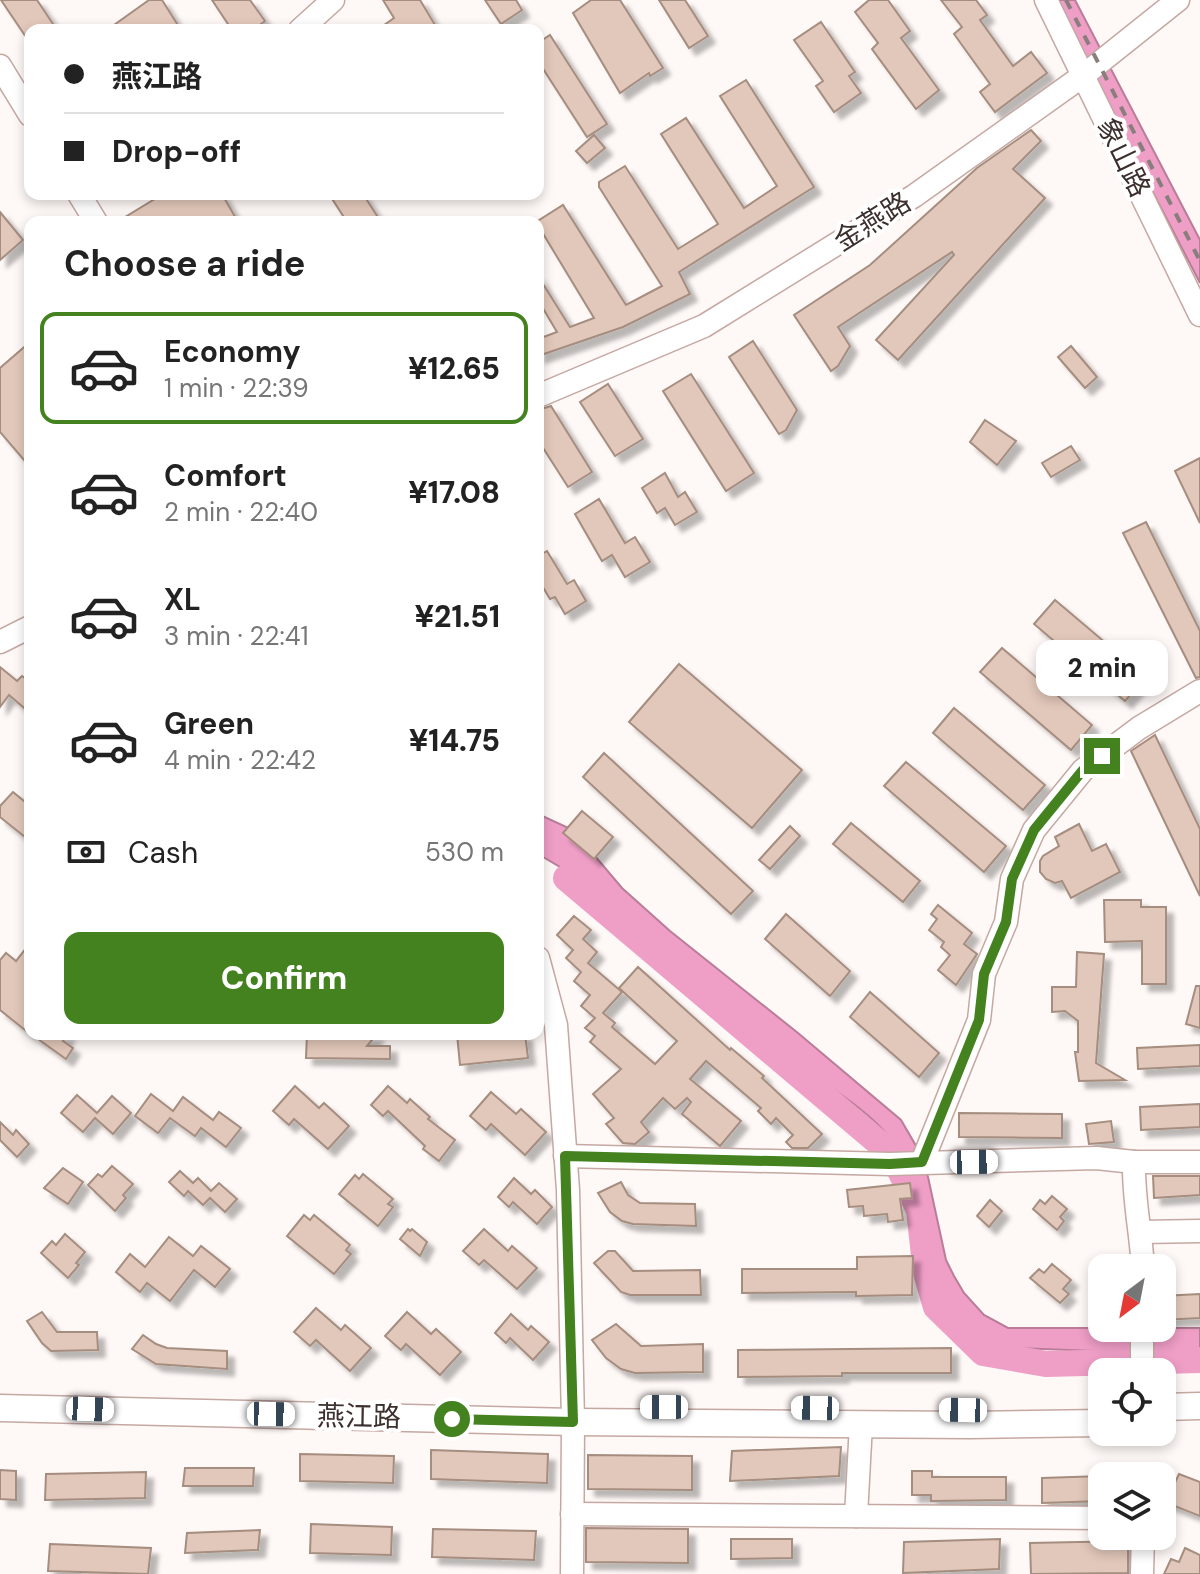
<!DOCTYPE html>
<html lang="en">
<head>
<meta charset="utf-8">
<style>
  :root { --surface:#fff; --page:#f6f6f6; --text:#222; --muted:#767676; --line:#e0e0e0; --accent:#44811f }
  body { margin:0; font-family:"DM Sans","Noto Sans SC",sans-serif; background:var(--page); color:var(--text); height:100vh; display:flex; flex-direction:column; font-size:30px; white-space:nowrap }
  * { box-sizing:border-box; margin:0 }
  p { font-size:26px; color:var(--muted) }
  .icon { flex:none; width:44px; height:44px; fill:none; stroke:currentColor; stroke-width:2; stroke-linecap:round; stroke-linejoin:round }
  .map { position:relative; flex:1; overflow:hidden }
  .panel { position:absolute; left:24px; top:216px; width:520px; height:824px; display:flex; flex-direction:column; background:var(--surface); border-radius:16px; box-shadow:0 4px 12px #0003 }
  .panel>* { flex:none }
  .top-card { position:absolute; left:24px; top:24px; width:520px; height:176px; border-radius:16px; box-shadow:0 4px 12px #0003; display:grid; align-content:center; height:176px; padding:0 40px; background:var(--surface) }
  .needle { width:52px; rotate:212deg }
  .controls { position:absolute; left:1088px; top:1254px; display:grid; gap:16px }
  .controls a { display:grid; place-items:center; width:88px; height:88px; border-radius:16px; background:var(--surface); box-shadow:0 4px 12px #0003; font-size:40px }
  .end { position:absolute; width:36px; height:36px; margin:-18px; border:10px solid #44811f; background:#fff; box-shadow:0 0 0 4px #fff }
  .from { border-radius:50% }
  .bubble { position:absolute; height:56px; border-radius:16px; background:var(--surface); box-shadow:0 4px 12px #0003; font-size:26px; font-weight:800; line-height:56px; text-align:center }
  .car { position:absolute; width:24px; height:48px; margin:-24px -12px; border-radius:10px; box-shadow:0 0 6px 2px #0007; background:linear-gradient(#fff 24%,#345 0 40%,#fff 0 76%,#345 0 86%,#fff 0) }
  .top-card b { display:flex; align-items:center; gap:28px; height:76px; font-size:30px }
  .top-card b+b { border-top:2px solid var(--line) }
  .top-card i { width:20px; height:20px; background:var(--text) }
  ul { padding:0; list-style:none }
  li { display:flex; align-items:center; gap:24px; height:112px; margin:0 16px 12px; padding:0 24px; border:4px solid transparent; border-radius:16px }
  li div { flex:1 }
  li b { display:block; font-size:30px }
  li em { font-style:normal; font-weight:800 }
  li.active { border-color:var(--accent) }
  li>.icon { width:72px; height:72px; stroke-width:1.5 }
  h2 { padding:0 40px; font-size:36px; line-height:96px }
  .pay { display:flex; align-items:center; gap:20px; height:88px; padding:0 40px; font-size:30px }
  .pay p { margin-inline-start:auto }
  .cta { display:flex; gap:16px; margin-top:auto; padding:16px 40px }
  .cta a { flex:1; height:92px; border-radius:16px; background:var(--accent); color:#fff; font-size:32px; font-weight:800; line-height:92px; text-align:center }
  .map>svg:first-child { display:block }
  .water { fill:#ef9ec6; stroke:#b97d98; stroke-width:2 }
  .lines { fill:none; stroke-linecap:round; stroke-linejoin:round }
  .river { stroke:#ef9ec6; stroke-width:26 }
  .building { fill:#e2c8ba; stroke:#a58d7f; stroke-width:2; filter:url(#shadow) }
  .minor-casing { stroke:#c5a8a2; stroke-width:25 }
  .major-casing { stroke:#c5a8a2; stroke-width:29 }
  .minor { stroke:#fff; stroke-width:22 }
  .major { stroke:#fff; stroke-width:26 }
  .rail { stroke:#887e7c; stroke-width:4; stroke-dasharray:10 10; stroke-linecap:butt }
  .route { stroke:#44811f; stroke-width:10 }
  .labels { text-anchor:middle; stroke-width:8; stroke-linejoin:round; paint-order:stroke }
  .street-label { font-size:28px; fill:#3c302e; stroke:#fff }
</style>
</head>
<body>
<div class="map">
<svg width="1200" height="1574" viewBox="0 0 1200 1574">
  <defs>
    <filter id="shadow"><feDropShadow dx="7" dy="7" stdDeviation="2" flood-color="#0004"/></filter>
  </defs>
  <rect width="100%" height="100%" fill="#fef8f6"/>
  <g class="water">
    <polygon points="1053,0 1075,0 1200,240 1200,283"/>
    <path d="M538,814L573,830L622,888L670,931L798,1033L901,1120L919,1151L928,1177L946,1260L954,1276L964,1293L984,1315L1008,1328H1200V1355L1015,1348C1006,1346 995,1345 986,1341C938,1320 923,1255 913,1208C909,1184 906,1160 891,1140C872,1111 812,1076 782,1053C708,995 638,930 565,870L538,854Z"/>
  </g>
  <g class="lines">
    <polyline class="river" points="566,878 892,1154 919,1210 926,1273 936,1307 983,1353 1046,1364 1200,1360"/>
  </g>
  <g class="building">
    <polygon points="1,0 37,0 57,30 30,30 30,43"/>
    <polygon points="149,0 162,0 181,30 107,30"/>
    <polygon points="212,0 250,0 265,21 253,30 232,30"/>
    <polygon points="383,0 420,0 438,30 377,30 394,18"/>
    <polygon points="485,0 516,0 522,10 501,24"/>
    <polygon points="591,0 620,0 663,68 650,76 649,73 620,93 573,13"/>
    <polygon points="659,0 685,0 708,36 689,48"/>
    <polygon points="869,0 888,0 910,31 901,38 939,90 916,109 872,49 878,43 855,12"/>
    <polygon points="941,0 976,0 987,15 980,20 1013,66 1031,52 1047,73 995,112 980,92 990,84 954,34 962,27"/>
    <polygon points="821,22 855,72 849,76 861,93 834,112 816,86 823,81 794,40"/>
    <polygon points="550,35 607,124 587,137 538,61 538,43"/>
    <polygon points="746,80 814,187 679,272 690,294 623,327 538,356 538,339 557,332 538,300 538,276 570,327 594,318 536,222 563,205 626,305 662,286 599,187 599,182 625,166 678,249 718,224 661,134 686,118 744,208 777,186 720,96"/>
    <polygon points="1031,130 1041,141 1013,169 1045,198 898,360 876,340 954,255 952,252 838,327 850,346 838,366 831,371 794,315 870,265 977,168"/>
    <polygon points="594,135 605,148 587,163 576,151"/>
    <polygon points="163,194 222,194 238,222 117,222"/>
    <polygon points="329,194 363,194 381,222 347,222"/>
    <polygon points="0,212 23,240 0,260"/>
    <polygon points="753,341 797,410 786,430 779,434 729,357"/>
    <polygon points="30,342 30,467 0,432 0,368"/>
    <polygon points="1071,346 1097,377 1085,388 1058,357"/>
    <polygon points="691,374 754,473 726,491 663,391"/>
    <polygon points="608,384 643,439 615,456 580,402"/>
    <polygon points="551,406 592,472 568,487 538,440 538,410"/>
    <polygon points="985,420 1016,441 997,465 970,442"/>
    <polygon points="1071,446 1080,460 1051,477 1042,463"/>
    <polygon points="1200,458 1200,523 1175,471"/>
    <polygon points="665,473 678,497 685,492 697,512 675,525 665,508 657,513 642,488"/>
    <polygon points="599,499 625,543 635,537 650,562 625,577 612,555 602,561 575,514"/>
    <polygon points="1146,522 1200,631 1200,677 1196,678 1123,533"/>
    <polygon points="547,551 567,584 574,580 586,601 565,614 555,597 550,599 538,579 538,556"/>
    <polygon points="1055,600 1146,677 1125,701 1034,624"/>
    <polygon points="1002,648 1092,725 1071,750 980,672"/>
    <polygon points="679,664 802,770 752,828 629,722"/>
    <polygon points="0,667 17,681 22,676 30,682 30,713 9,695 0,707"/>
    <polygon points="954,708 1045,785 1023,810 933,733"/>
    <polygon points="1155,735 1200,829 1200,896 1131,751"/>
    <polygon points="604,753 753,891 731,914 583,777"/>
    <polygon points="906,762 1006,846 984,872 884,786"/>
    <polygon points="13,792 30,806 30,841 0,817 0,806"/>
    <polygon points="582,811 613,837 594,859 563,833"/>
    <polygon points="851,823 920,881 903,902 833,844"/>
    <polygon points="1079,824 1092,851 1106,844 1120,872 1071,898 1062,881 1055,883 1046,879 1040,872 1040,861 1043,856 1059,846 1055,837"/>
    <polygon points="790,826 800,836 770,869 759,860"/>
    <polygon points="1104,900 1141,900 1141,907 1166,907 1166,984 1142,984 1142,941 1105,942"/>
    <polygon points="938,905 972,933 964,944 977,954 956,985 938,970 950,955 941,947 944,942 929,930 937,919 931,914"/>
    <polygon points="786,914 850,971 830,996 765,939"/>
    <polygon points="574,916 591,930 583,939 597,952 588,963 622,992 603,1013 615,1023 612,1027 655,1064 677,1041 619,988 638,967 730,1050 731,1048 764,1076 762,1078 822,1134 808,1148 792,1148 786,1142 793,1135 776,1118 771,1124 758,1111 761,1108 706,1061 690,1079 741,1121 720,1146 682,1114 691,1102 687,1098 675,1109 663,1098 641,1122 649,1132 635,1144 623,1143 606,1124 614,1118 593,1094 621,1069 590,1042 595,1036 585,1028 595,1018 581,1006 590,995 574,981 581,972 566,958 573,950 557,935"/>
    <polygon points="30,943 30,1034 0,1010 0,960 6,953 16,961"/>
    <polygon points="1077,952 1104,954 1096,1063 1125,1080 1079,1081 1075,1052 1078,1052 1078,1021 1065,1011 1052,1012 1052,987 1076,987"/>
    <polygon points="1196,986 1200,986 1200,1028 1186,1024"/>
    <polygon points="870,992 939,1053 919,1077 850,1017"/>
    <polygon points="31,1034 68,1034 63,1041 73,1048 66,1059"/>
    <polygon points="307,1034 377,1034 367,1046 390,1046 390,1059 306,1058"/>
    <polygon points="457,1034 525,1034 528,1058 460,1065"/>
    <polygon points="1200,1045 1200,1066 1138,1069 1137,1048"/>
    <polygon points="295,1086 319,1108 324,1103 349,1126 328,1149 294,1119 289,1125 273,1111"/>
    <polygon points="388,1086 407,1103 410,1099 430,1117 428,1119 455,1140 439,1161 423,1149 425,1146 388,1111 383,1116 371,1105"/>
    <polygon points="491,1092 516,1114 521,1109 546,1132 525,1155 491,1124 486,1130 470,1116"/>
    <polygon points="151,1094 173,1111 183,1097 213,1120 219,1112 241,1128 226,1147 201,1128 195,1136 170,1118 158,1133 135,1116"/>
    <polygon points="77,1095 97,1113 112,1096 131,1113 113,1134 95,1118 83,1132 61,1113"/>
    <polygon points="1200,1104 1200,1127 1141,1130 1140,1107"/>
    <polygon points="959,1113 1062,1114 1062,1138 959,1137"/>
    <polygon points="1111,1121 1114,1142 1089,1144 1086,1124"/>
    <polygon points="0,1122 13,1135 16,1130 29,1144 17,1157 0,1140"/>
    <polygon points="112,1166 133,1184 123,1195 126,1198 115,1211 88,1185 98,1174 102,1177"/>
    <polygon points="63,1168 83,1182 68,1204 44,1188"/>
    <polygon points="180,1171 193,1183 198,1178 211,1191 219,1183 237,1199 225,1212 210,1198 203,1205 188,1191 184,1196 169,1182"/>
    <polygon points="363,1174 393,1199 388,1204 393,1207 378,1226 339,1194 355,1175 359,1179"/>
    <polygon points="1153,1176 1200,1176 1200,1195 1154,1198"/>
    <polygon points="514,1178 531,1194 535,1190 552,1207 537,1224 513,1202 509,1207 498,1197"/>
    <polygon points="621,1182 628,1195 640,1203 695,1204 696,1226 633,1224 622,1221 610,1212 598,1193"/>
    <polygon points="910,1183 912,1198 900,1199 903,1220 888,1222 887,1214 864,1216 863,1206 849,1207 847,1190"/>
    <polygon points="1052,1196 1067,1209 1060,1217 1064,1221 1057,1230 1033,1209 1040,1200 1045,1204"/>
    <polygon points="990,1200 1002,1211 989,1227 977,1216"/>
    <polygon points="304,1215 310,1220 314,1215 350,1245 346,1250 351,1254 334,1274 287,1236"/>
    <polygon points="408,1229 410,1231 412,1229 427,1242 420,1256 400,1239"/>
    <polygon points="484,1229 508,1251 512,1246 537,1268 517,1289 484,1260 479,1265 463,1251"/>
    <polygon points="65,1234 85,1252 76,1263 79,1265 68,1278 41,1253 52,1241 56,1245"/>
    <polygon points="169,1237 193,1256 201,1246 230,1269 215,1287 194,1270 170,1301 147,1283 140,1292 116,1272 130,1254 145,1267"/>
    <polygon points="608,1251 615,1251 633,1271 700,1270 701,1295 630,1295 621,1292 594,1263"/>
    <polygon points="913,1256 912,1295 856,1296 856,1292 742,1293 742,1269 857,1269 857,1257"/>
    <polygon points="1052,1264 1071,1280 1063,1289 1069,1294 1060,1303 1030,1278 1039,1269 1044,1273"/>
    <polygon points="1200,1294 1200,1318 1162,1320 1162,1296"/>
    <polygon points="316,1308 341,1330 345,1325 371,1348 350,1371 316,1340 310,1346 294,1332"/>
    <polygon points="42,1312 57,1332 97,1332 98,1350 51,1351 42,1343 27,1321"/>
    <polygon points="407,1312 431,1334 436,1329 461,1352 440,1375 406,1344 401,1350 385,1336"/>
    <polygon points="511,1314 528,1330 531,1326 549,1342 533,1360 510,1338 506,1343 495,1333"/>
    <polygon points="616,1324 641,1346 703,1344 703,1372 635,1373 621,1369 606,1358 592,1340"/>
    <polygon points="143,1335 156,1344 167,1348 227,1351 227,1369 156,1364 132,1349"/>
    <polygon points="951,1348 951,1373 842,1373 842,1376 738,1377 738,1350"/>
    <polygon points="841,1447 839,1476 730,1481 732,1451"/>
    <polygon points="431,1450 548,1454 547,1483 431,1479"/>
    <polygon points="300,1454 394,1456 393,1483 300,1481"/>
    <polygon points="588,1455 692,1456 692,1490 588,1489"/>
    <polygon points="185,1468 254,1468 253,1486 183,1486"/>
    <polygon points="0,1470 16,1471 16,1500 0,1499"/>
    <polygon points="912,1471 932,1471 932,1477 1006,1477 1006,1500 931,1501 931,1495 912,1495"/>
    <polygon points="146,1472 145,1498 45,1500 46,1474"/>
    <polygon points="1179,1474 1200,1482 1200,1516 1162,1501 1162,1484 1172,1489"/>
    <polygon points="1102,1476 1102,1501 1042,1503 1042,1478"/>
    <polygon points="311,1524 392,1527 391,1555 310,1553"/>
    <polygon points="586,1528 688,1529 688,1563 586,1562"/>
    <polygon points="433,1529 536,1531 534,1560 432,1557"/>
    <polygon points="260,1530 258,1550 185,1553 187,1533"/>
    <polygon points="731,1539 792,1539 792,1558 731,1559"/>
    <polygon points="1000,1539 999,1569 903,1573 904,1542"/>
    <polygon points="1128,1541 1128,1573 1031,1574 1030,1543"/>
    <polygon points="50,1544 151,1548 148,1574 48,1571"/>
    <polygon points="1185,1548 1200,1555 1200,1574 1164,1574 1171,1559 1179,1562"/>
  </g>
  <g class="lines">
    <defs>
      <g id="minor">
        <polyline points="1046,0 1200,315"/>
        <polyline points="300,30 333,0"/>
        <polyline points="0,66 30,115"/>
        <polyline points="79,194 96,222"/>
        <polyline points="538,396 704,326 914,196 1084,75 1178,0"/>
        <polyline points="0,642 30,627"/>
        <polyline points="538,958 556,1025 568,1190 573,1422 572,1574"/>
        <polyline points="565,1156 890,1164 1096,1158 1134,1162 1200,1162"/>
        <polyline points="922,1162 979,1020 984,974 1006,922 1012,879 1034,830 1083,770 1139,728 1200,691"/>
        <path d="M1134,1162C1133,1198 1141,1232 1143,1268"/>
        <polyline points="1141,1232 1200,1231"/>
        <polyline points="1142,1372 1142,1328"/>
        <polyline points="572,1514 1102,1518"/>
        <polyline points="856,1516 861,1424"/>
        <polyline points="1142,1574 1143,1536"/>
      </g>
      <g id="major">
        <polyline points="1162,1407 1200,1406"/>
        <polyline points="0,1408 573,1422 970,1425 1102,1423"/>
      </g>
    </defs>
    <use href="#minor" class="minor-casing"/>
    <use href="#major" class="major-casing"/>
    <use href="#minor" class="minor"/>
    <use href="#major" class="major"/>
    <polyline class="rail" points="1066,0 1200,261"/>
  </g>
  <g class="lines">
    <polyline class="route" points="452,1419 573,1422 565,1156 890,1164 922,1162 979,1020 984,974 1006,922 1012,879 1034,830 1083,770 1102,756"/>
  </g>
  <g class="labels">
    <g class="street-label">
      <text transform="translate(1124 157) rotate(64)" y="10">象山路</text>
      <text transform="translate(872 221) rotate(-32)" y="10">金燕路</text>
      <text transform="translate(359 1416) rotate(1)" y="10">燕江路</text>
    </g>
  </g>
</svg>
<div class="controls">
<a><svg class="needle" viewBox="-14 -14 28 28"><path d="M0-13l5 13h-10z" fill="#e53935"/><path d="M0 13l5-13h-10z" fill="#767676"/></svg></a>
<a><svg class="icon" aria-label="locate" viewBox="0 0 24 24"><circle cx="12" cy="12" r="6"/><path d="M12 2v4M12 18v4M2 12h4M18 12h4"/></svg></a>
<a><svg class="icon" aria-label="layers" viewBox="0 0 24 24"><path d="M12 4l9 5-9 5-9-5zM3 14l9 5 9-5"/></svg></a>
</div>
<i class="end from" style="left:452px;top:1419px"></i>
<i class="end" style="left:1102px;top:756px"></i>
<div class="bubble" style="left:1036px;top:640px;width:132px">2 min</div>
<i class="car" style="left:974px;top:1162px;rotate:89deg"></i>
<i class="car" style="left:664px;top:1407px;rotate:270deg"></i>
<i class="car" style="left:815px;top:1408px;rotate:271deg"></i>
<i class="car" style="left:90px;top:1409px;rotate:92deg"></i>
<i class="car" style="left:963px;top:1410px;rotate:271deg"></i>
<i class="car" style="left:271px;top:1414px;rotate:91deg"></i>
<div class="top-card">
<b><i class="from"></i>燕江路</b>
<b><i></i>Drop-off</b>
</div>
<section class="panel">
<h2>Choose a ride</h2>
<ul>
<li class="active"><svg class="icon" aria-label="car" viewBox="0 0 24 24"><path d="M5 17H2v-5l4-1 3-4h7l3 4 3 1v5h-3M9 17h6M6 11h13"/><circle cx="7" cy="17" r="2"/><circle cx="17" cy="17" r="2"/></svg><div><b>Economy</b><p>1 min · 22:39</p></div><em>¥12.65</em></li>
<li><svg class="icon" aria-label="car" viewBox="0 0 24 24"><path d="M5 17H2v-5l4-1 3-4h7l3 4 3 1v5h-3M9 17h6M6 11h13"/><circle cx="7" cy="17" r="2"/><circle cx="17" cy="17" r="2"/></svg><div><b>Comfort</b><p>2 min · 22:40</p></div><em>¥17.08</em></li>
<li><svg class="icon" aria-label="car" viewBox="0 0 24 24"><path d="M5 17H2v-5l4-1 3-4h7l3 4 3 1v5h-3M9 17h6M6 11h13"/><circle cx="7" cy="17" r="2"/><circle cx="17" cy="17" r="2"/></svg><div><b>XL</b><p>3 min · 22:41</p></div><em>¥21.51</em></li>
<li><svg class="icon" aria-label="car" viewBox="0 0 24 24"><path d="M5 17H2v-5l4-1 3-4h7l3 4 3 1v5h-3M9 17h6M6 11h13"/><circle cx="7" cy="17" r="2"/><circle cx="17" cy="17" r="2"/></svg><div><b>Green</b><p>4 min · 22:42</p></div><em>¥14.75</em></li>
</ul>
<div class="pay"><svg class="icon" aria-label="cash" viewBox="0 0 24 24"><path d="M3 7h18v10H3z"/><circle cx="12" cy="12" r="2"/></svg>Cash<p>530 m</p></div>
<div class="cta"><a>Confirm</a></div>
</section>
</div>
</body>
</html>
